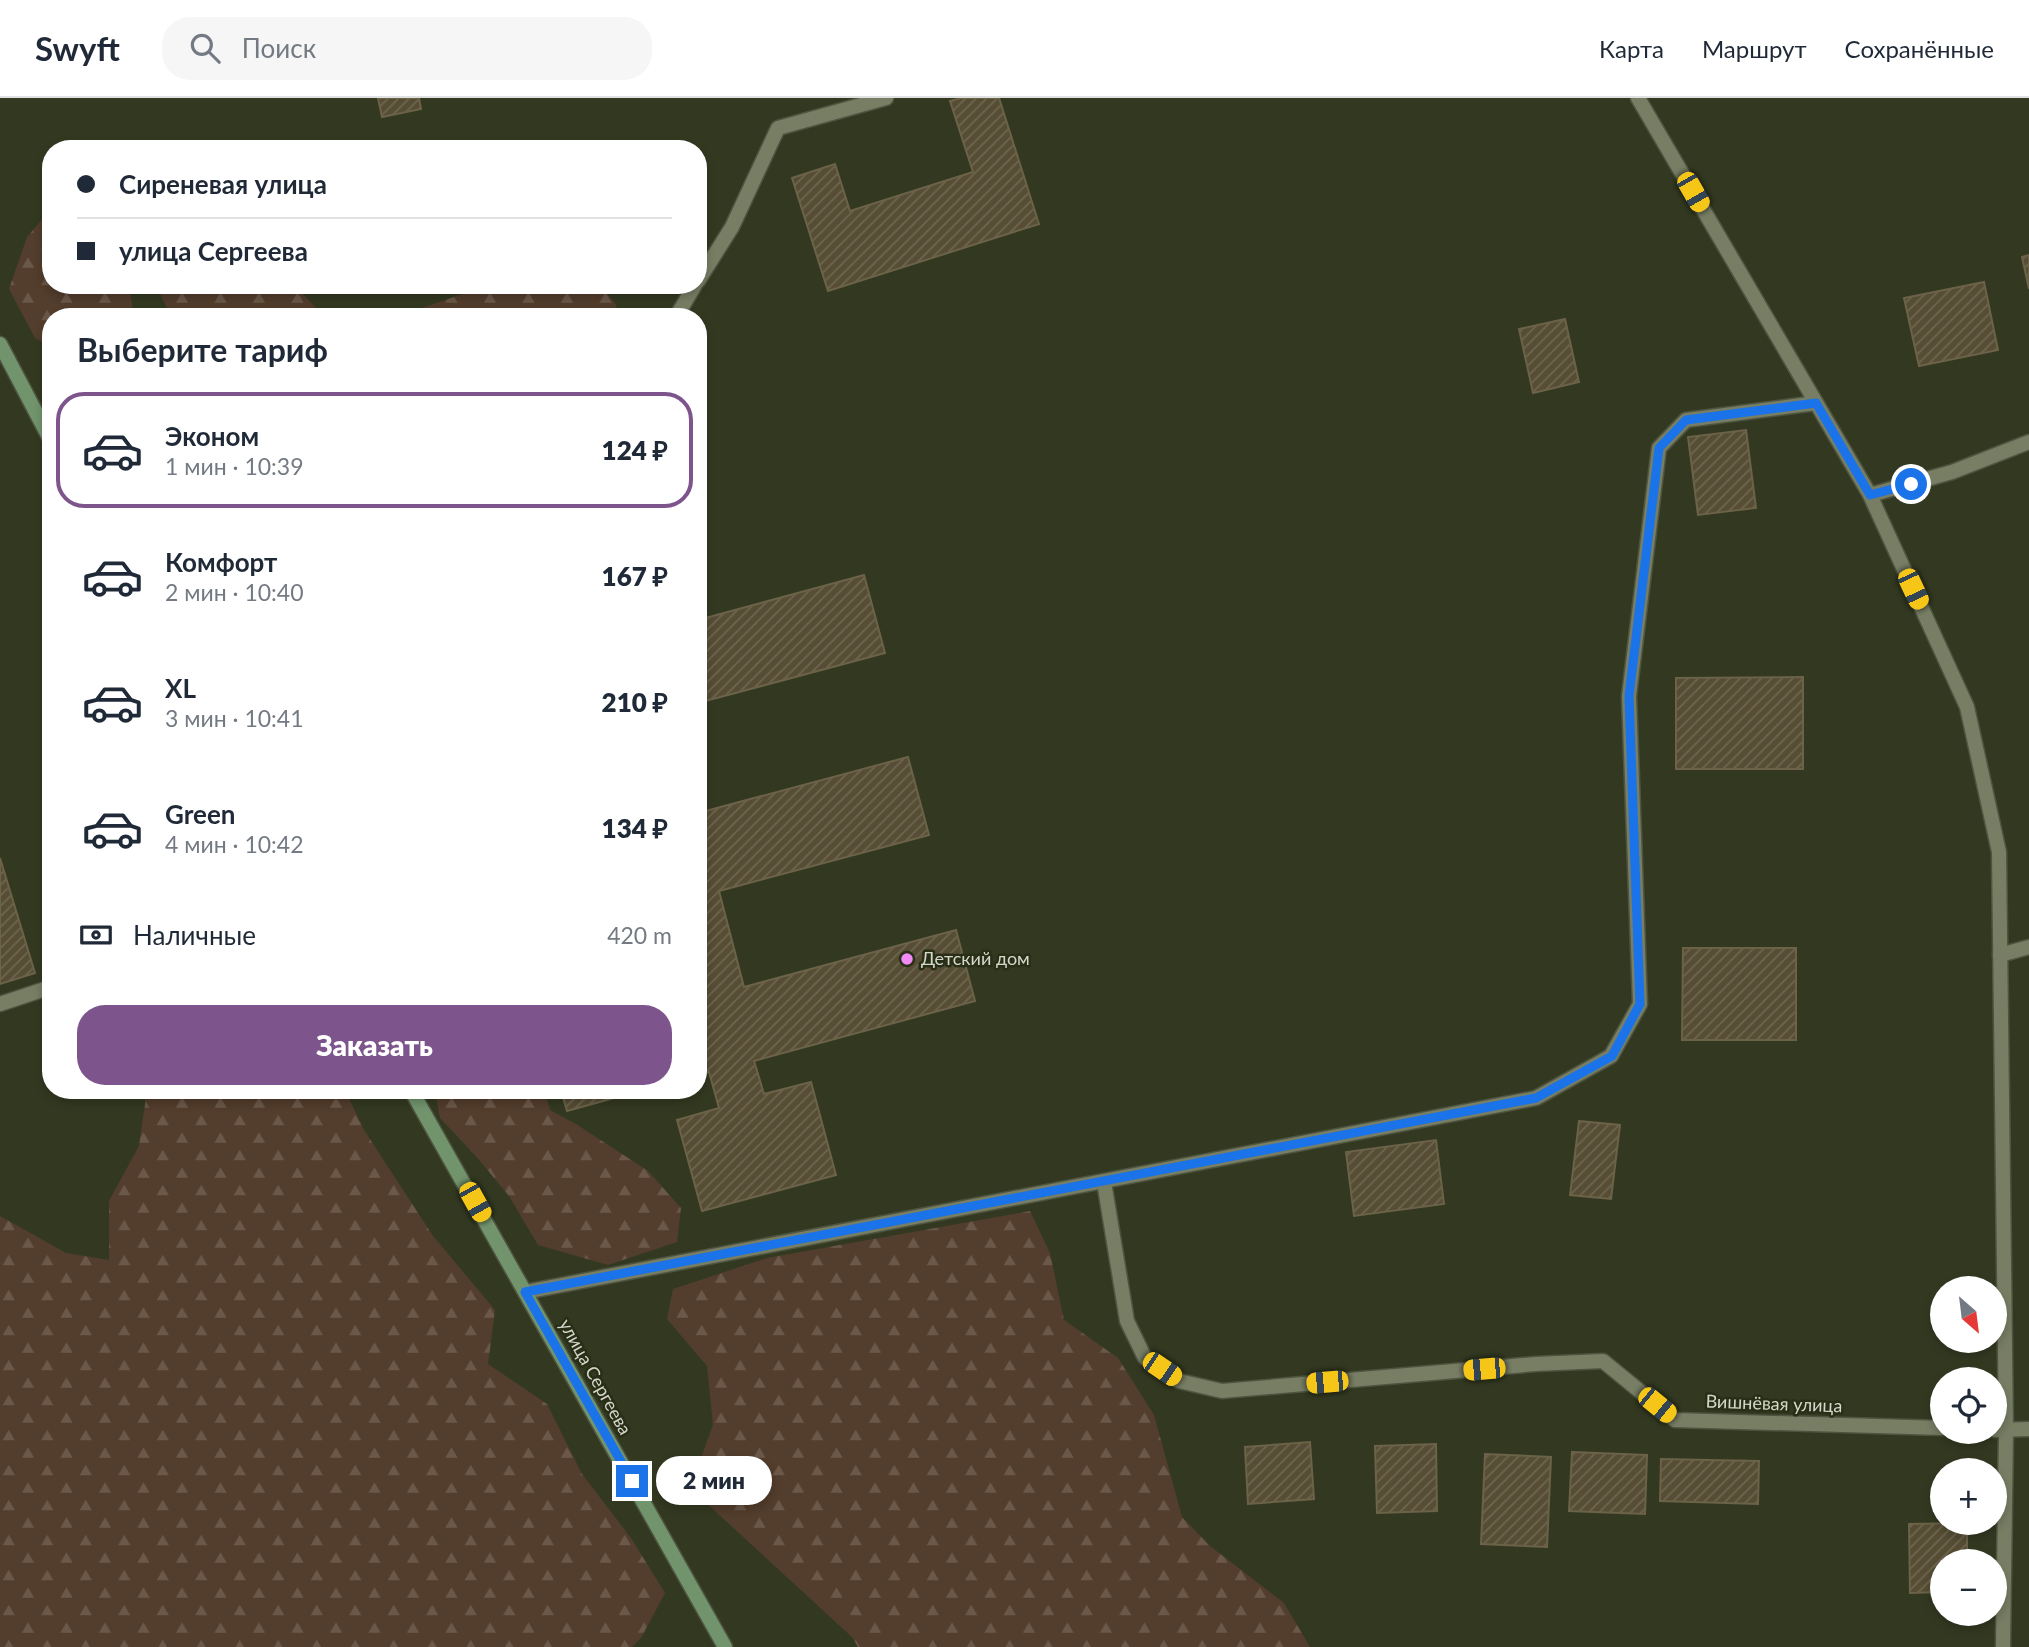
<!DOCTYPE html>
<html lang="ru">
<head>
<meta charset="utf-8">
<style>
  :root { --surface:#fff; --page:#f6f6f7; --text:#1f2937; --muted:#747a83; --line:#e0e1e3; --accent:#7d558c }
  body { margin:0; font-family:Lato,sans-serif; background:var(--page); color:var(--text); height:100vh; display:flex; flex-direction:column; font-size:26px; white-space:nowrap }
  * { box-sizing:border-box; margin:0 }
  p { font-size:23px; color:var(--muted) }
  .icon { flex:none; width:38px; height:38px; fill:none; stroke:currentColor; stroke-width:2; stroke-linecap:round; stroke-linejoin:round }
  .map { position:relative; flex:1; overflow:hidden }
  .sheet { position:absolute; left:42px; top:210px; width:665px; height:791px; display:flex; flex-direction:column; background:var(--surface); border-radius:28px; box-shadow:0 4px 10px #0003 }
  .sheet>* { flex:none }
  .top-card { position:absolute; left:42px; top:42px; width:665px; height:154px; border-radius:28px; box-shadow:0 4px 10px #0003; display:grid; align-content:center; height:154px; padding:0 35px; background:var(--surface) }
  .needle { width:46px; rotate:152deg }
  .tools { position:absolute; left:1930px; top:1178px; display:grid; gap:14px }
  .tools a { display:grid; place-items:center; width:77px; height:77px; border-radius:50%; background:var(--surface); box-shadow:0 4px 10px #0003; font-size:35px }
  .end { position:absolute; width:32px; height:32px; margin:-16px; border:9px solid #1a73e8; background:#fff; box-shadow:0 0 0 4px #fff }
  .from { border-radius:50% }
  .bubble { position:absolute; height:49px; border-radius:24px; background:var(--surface); box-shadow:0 4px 10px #0003; font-size:23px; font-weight:800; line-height:49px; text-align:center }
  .car { position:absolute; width:21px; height:42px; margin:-21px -10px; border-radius:9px; box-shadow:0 0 5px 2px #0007; background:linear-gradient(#f5c518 24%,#345 0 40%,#f5c518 0 76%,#345 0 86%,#f5c518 0) }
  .top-card b { display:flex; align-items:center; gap:24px; height:66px; font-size:26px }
  .top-card b+b { border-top:2px solid var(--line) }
  .top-card i { width:18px; height:18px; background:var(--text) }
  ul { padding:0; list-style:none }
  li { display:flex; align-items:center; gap:21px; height:116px; margin:0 14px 10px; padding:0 21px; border:4px solid transparent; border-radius:28px }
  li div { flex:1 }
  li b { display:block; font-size:26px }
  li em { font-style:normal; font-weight:800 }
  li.on { border-color:var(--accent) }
  li>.icon { width:63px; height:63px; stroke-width:1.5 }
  h2 { padding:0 35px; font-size:32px; line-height:84px }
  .pay { display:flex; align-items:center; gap:18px; height:77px; padding:0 35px; font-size:26px }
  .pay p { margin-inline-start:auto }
  .cta { display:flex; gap:14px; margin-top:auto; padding:14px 35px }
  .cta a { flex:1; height:80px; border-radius:28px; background:var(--accent); color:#fff; font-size:28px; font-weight:800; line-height:80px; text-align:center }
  header { display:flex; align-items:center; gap:42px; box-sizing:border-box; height:98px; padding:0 35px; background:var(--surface); border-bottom:2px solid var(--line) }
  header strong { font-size:33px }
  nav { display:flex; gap:38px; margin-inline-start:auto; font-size:24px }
  .search { width:490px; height:63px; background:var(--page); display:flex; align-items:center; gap:18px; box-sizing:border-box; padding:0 24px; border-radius:28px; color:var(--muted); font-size:26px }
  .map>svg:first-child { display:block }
  .forest { fill:url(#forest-firs) }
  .building { fill:url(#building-hatch); stroke:#6b6248; stroke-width:2 }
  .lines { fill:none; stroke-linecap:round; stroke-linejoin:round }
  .service-casing { stroke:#4e543f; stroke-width:17 }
  .minor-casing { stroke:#4e543f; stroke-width:17 }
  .secondary-casing { stroke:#4e543f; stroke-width:17 }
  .service { stroke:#777e64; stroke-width:14 }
  .minor { stroke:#777e64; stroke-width:14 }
  .secondary { stroke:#72946d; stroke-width:14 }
  .route { stroke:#1a73e8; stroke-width:9 }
  .poi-dot { fill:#f08bf5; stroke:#292e17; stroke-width:2.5 }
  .labels { text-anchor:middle; stroke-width:5; stroke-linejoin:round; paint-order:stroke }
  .poi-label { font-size:18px; fill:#d4d8ca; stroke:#292e17; text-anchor:start }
  .street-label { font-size:18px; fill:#d4d8ca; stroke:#292e17 }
</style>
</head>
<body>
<header>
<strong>Swyft</strong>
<div class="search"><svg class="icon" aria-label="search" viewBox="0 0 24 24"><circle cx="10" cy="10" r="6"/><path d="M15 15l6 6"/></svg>Поиск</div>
<nav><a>Карта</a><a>Маршрут</a><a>Сохранённые</a></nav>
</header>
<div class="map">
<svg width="2029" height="1549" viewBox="0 0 2029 1549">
  <defs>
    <pattern id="forest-firs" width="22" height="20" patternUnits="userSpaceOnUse" patternTransform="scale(1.75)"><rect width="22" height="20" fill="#533d2c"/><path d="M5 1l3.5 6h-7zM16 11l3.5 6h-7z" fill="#6b5849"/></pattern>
    <pattern id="building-hatch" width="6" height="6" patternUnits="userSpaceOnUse" patternTransform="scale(1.75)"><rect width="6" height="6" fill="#564d34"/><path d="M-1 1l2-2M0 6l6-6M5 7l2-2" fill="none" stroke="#6d6650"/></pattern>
  </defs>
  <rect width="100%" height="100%" fill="#333921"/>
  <g class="forest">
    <polygon points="51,111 51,187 129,187 134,219 51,219 51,249 35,240 9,191 27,139"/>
    <polygon points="156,187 295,187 324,219 171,219"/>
    <polygon points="488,187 599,187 615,205 620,219 396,219"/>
    <polygon points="147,992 345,992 364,1032 433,1138 495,1212 488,1266 547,1306 582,1376 631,1440 665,1495 641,1540 632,1549 0,1549 0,1118 66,1155 109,1162 109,1103 139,1048"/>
    <polygon points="435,992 544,992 550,1012 576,1026 648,1073 681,1110 677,1144 608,1167 538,1147 509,1098 475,1057 440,1020"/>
    <polygon points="1030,1113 1050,1155 1064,1222 1118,1260 1154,1317 1182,1419 1210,1448 1284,1505 1310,1549 858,1549 852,1539 690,1390 713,1327 707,1268 667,1221 673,1191 767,1160"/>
  </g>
  <g class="building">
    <polygon points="378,0 419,0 421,11 382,19"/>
    <polygon points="961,0 999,0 1039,126 828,193 792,80 835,66 850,113 973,74 950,3"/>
    <polygon points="2029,157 2029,191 2022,159"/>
    <polygon points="1984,184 1998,252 1919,268 1904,200"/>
    <polygon points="1565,221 1579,284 1533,295 1519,231"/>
    <polygon points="1746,332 1756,410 1698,417 1688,339"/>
    <polygon points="864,477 885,555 698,605 698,522"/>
    <polygon points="1803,579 1803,671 1676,671 1676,580"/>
    <polygon points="908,659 929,737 719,793 744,889 956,832 975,903 754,963 764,996 811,984 836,1077 702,1113 677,1022 719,1010 709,974 698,977 698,715"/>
    <polygon points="0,760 35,875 0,886"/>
    <polygon points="1683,850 1796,850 1796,942 1682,942"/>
    <polygon points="561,992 643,992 567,1013"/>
    <polygon points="1579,1023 1620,1027 1611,1101 1570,1097"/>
    <polygon points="1436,1042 1444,1106 1354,1118 1346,1054"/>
    <polygon points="1310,1344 1314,1401 1248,1406 1245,1349"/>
    <polygon points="1436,1346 1437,1413 1377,1415 1375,1348"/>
    <polygon points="1572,1354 1647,1357 1645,1416 1569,1413"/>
    <polygon points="1485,1356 1551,1359 1547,1449 1481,1446"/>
    <polygon points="1661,1361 1759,1363 1758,1406 1660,1403"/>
    <polygon points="1967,1425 1967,1463 1942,1463 1942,1494 1910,1495 1909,1426"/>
  </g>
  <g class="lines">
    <defs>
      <g id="service">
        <polyline points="698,183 732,129 778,30 886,0"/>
        <polyline points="676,219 695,187"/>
        <polyline points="0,906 51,889"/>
        <polyline points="525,1194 1536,1000 1611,958 1640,906 1629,598 1659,350 1686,322 1816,305"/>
      </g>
      <g id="minor">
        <polyline points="1638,0 1870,397 1967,609 1999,754 2006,1333 2003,1549"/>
        <polyline points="1870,397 1952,374 2029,344"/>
        <polyline points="2000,857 2029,849"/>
        <polyline points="1104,1084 1127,1223 1145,1260 1179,1283 1222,1293 1536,1266 1603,1263 1675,1322 1942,1330"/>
        <polyline points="1995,1332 2029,1331"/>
      </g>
      <g id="secondary">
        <polyline points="0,246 51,343"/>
        <polyline points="411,992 725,1549"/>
      </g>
    </defs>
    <use href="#service" class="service-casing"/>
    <use href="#minor" class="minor-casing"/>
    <use href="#secondary" class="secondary-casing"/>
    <use href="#service" class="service"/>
    <use href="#minor" class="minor"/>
    <use href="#secondary" class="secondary"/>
  </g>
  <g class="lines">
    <polyline class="route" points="632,1383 525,1194 1536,1000 1612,958 1640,906 1629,598 1659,350 1686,322 1816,305 1870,397 1911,386"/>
  </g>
  <circle class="poi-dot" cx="907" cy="861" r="7"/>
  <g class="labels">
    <g class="poi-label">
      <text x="921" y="867">Детский дом</text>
    </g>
    <g class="street-label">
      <text transform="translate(595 1279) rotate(61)" y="6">улица Сергеева</text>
      <text transform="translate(1774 1306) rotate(2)" y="6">Вишнёвая улица</text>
    </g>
  </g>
</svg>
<div class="tools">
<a><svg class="needle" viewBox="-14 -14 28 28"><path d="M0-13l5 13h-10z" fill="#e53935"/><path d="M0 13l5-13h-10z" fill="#747a83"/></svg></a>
<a><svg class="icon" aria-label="locate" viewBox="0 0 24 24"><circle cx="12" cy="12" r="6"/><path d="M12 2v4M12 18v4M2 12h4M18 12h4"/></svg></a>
<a>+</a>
<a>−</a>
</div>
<i class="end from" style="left:1911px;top:386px"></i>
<i class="end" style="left:632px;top:1383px"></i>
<div class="bubble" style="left:656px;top:1358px;width:116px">2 мин</div>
<i class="car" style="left:1693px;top:94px;rotate:150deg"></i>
<i class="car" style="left:1913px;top:491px;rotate:155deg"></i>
<i class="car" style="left:475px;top:1104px;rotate:151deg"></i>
<i class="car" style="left:1162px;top:1271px;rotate:124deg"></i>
<i class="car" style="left:1484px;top:1271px;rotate:265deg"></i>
<i class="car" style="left:1327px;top:1284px;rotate:265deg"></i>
<i class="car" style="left:1657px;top:1307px;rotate:129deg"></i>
<div class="top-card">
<b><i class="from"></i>Сиреневая улица</b>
<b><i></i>улица Сергеева</b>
</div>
<section class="sheet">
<h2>Выберите тариф</h2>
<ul>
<li class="on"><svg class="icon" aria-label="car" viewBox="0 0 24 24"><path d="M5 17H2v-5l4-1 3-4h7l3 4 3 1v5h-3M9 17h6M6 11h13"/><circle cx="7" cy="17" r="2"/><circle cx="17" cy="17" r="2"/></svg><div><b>Эконом</b><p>1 мин · 10:39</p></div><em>124 ₽</em></li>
<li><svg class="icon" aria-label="car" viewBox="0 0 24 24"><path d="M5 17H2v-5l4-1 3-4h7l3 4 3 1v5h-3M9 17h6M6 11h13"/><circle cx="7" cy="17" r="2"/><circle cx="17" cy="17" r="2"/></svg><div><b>Комфорт</b><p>2 мин · 10:40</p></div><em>167 ₽</em></li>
<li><svg class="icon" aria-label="car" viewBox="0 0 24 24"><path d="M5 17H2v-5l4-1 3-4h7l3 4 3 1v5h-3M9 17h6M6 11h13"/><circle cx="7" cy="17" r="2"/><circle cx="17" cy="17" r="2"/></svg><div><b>XL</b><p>3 мин · 10:41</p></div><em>210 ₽</em></li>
<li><svg class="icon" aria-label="car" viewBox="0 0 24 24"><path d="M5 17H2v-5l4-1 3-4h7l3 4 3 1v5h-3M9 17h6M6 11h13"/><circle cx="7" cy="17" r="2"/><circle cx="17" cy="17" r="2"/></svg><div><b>Green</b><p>4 мин · 10:42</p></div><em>134 ₽</em></li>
</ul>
<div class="pay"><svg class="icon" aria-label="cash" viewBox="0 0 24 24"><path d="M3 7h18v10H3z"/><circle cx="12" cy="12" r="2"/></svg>Наличные<p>420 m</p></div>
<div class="cta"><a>Заказать</a></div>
</section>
</div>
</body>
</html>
